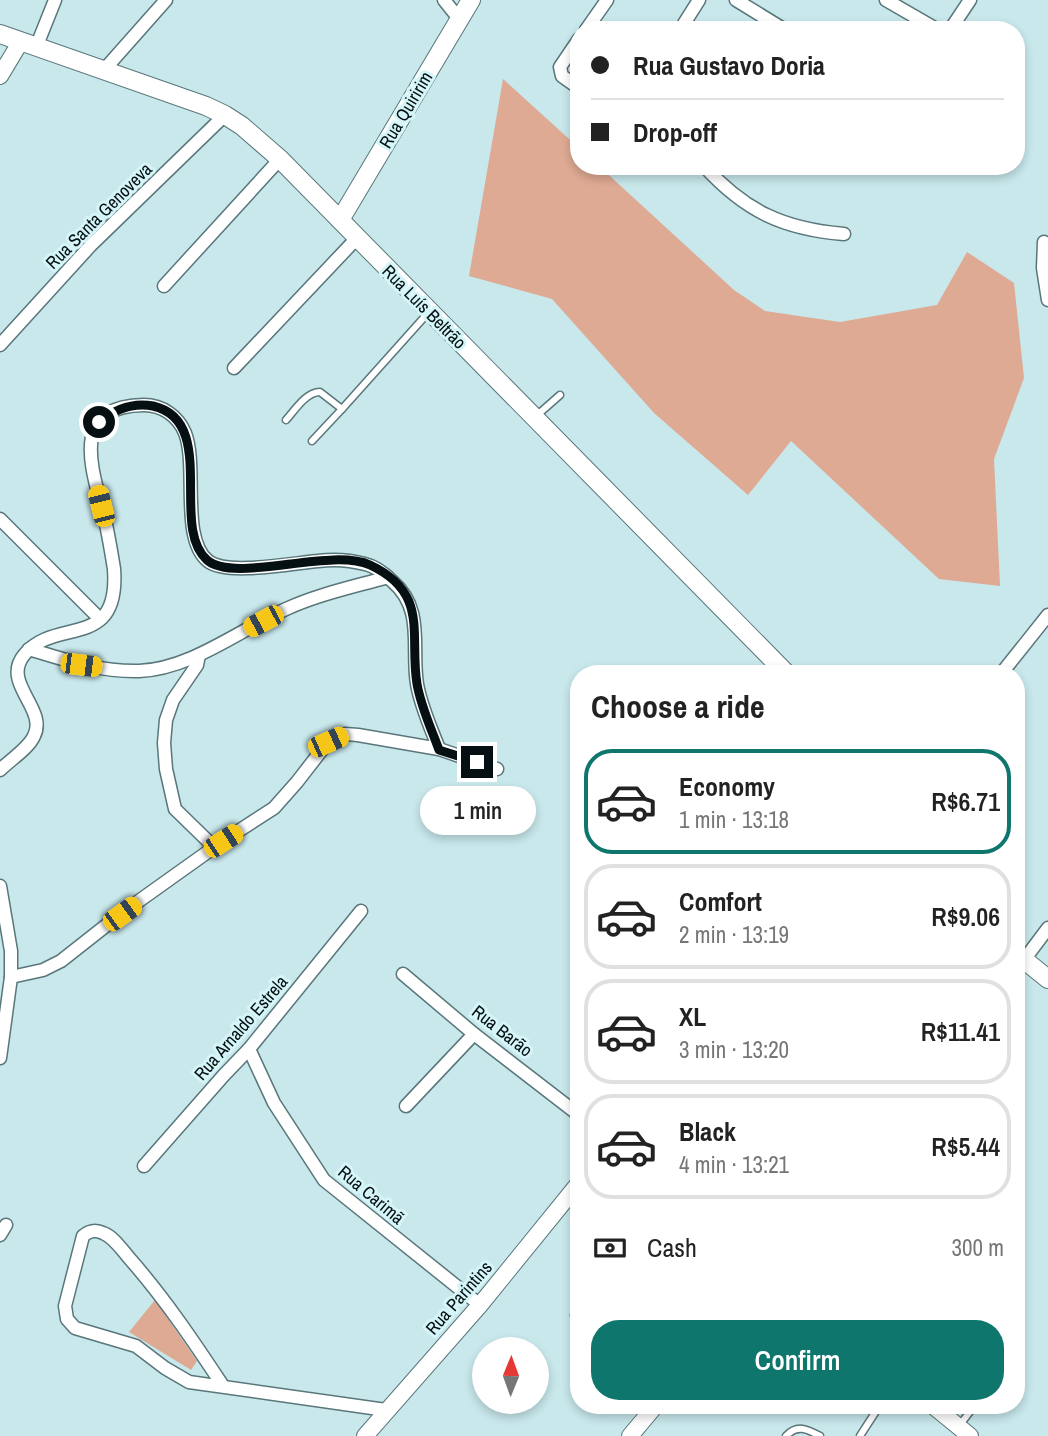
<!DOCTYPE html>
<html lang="en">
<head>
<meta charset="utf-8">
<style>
  :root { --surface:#fff; --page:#f6f6f6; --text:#222; --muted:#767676; --line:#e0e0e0; --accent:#0f766e }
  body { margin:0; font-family:"Archivo Narrow",sans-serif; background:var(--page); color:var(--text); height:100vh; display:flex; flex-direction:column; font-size:26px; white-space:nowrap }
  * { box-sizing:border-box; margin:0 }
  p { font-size:23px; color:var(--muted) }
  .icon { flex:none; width:38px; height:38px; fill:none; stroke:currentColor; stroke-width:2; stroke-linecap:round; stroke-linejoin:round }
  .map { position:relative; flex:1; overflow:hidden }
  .panel { position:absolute; left:570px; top:665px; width:455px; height:749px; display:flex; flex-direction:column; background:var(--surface); border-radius:28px; box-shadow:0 4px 10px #0003 }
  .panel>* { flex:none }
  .top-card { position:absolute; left:570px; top:21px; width:455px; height:154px; border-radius:28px; box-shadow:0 4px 10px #0003; display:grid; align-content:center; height:154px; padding:0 21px; background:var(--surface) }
  .needle { width:46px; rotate:1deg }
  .fabs { position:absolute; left:472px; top:1337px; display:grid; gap:14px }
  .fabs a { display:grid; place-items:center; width:77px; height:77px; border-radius:50%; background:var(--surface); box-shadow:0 4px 10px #0003; font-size:35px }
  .end { position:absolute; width:32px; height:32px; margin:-16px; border:9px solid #061012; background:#fff; box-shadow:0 0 0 4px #fff }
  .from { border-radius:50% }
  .bubble { position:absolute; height:49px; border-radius:24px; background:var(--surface); box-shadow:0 4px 10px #0003; font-size:23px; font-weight:600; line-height:49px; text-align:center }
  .car { position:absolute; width:21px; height:42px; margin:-21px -10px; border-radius:9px; box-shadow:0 0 5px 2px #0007; background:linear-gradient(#f5c518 24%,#345 0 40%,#f5c518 0 76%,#345 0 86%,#f5c518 0) }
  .top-card b { display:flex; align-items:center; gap:24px; height:66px; font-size:26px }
  .top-card b+b { border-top:2px solid var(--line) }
  .top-card i { width:18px; height:18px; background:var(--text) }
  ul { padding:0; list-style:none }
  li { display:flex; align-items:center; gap:21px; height:105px; margin:0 14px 10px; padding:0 7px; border:4px solid var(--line); border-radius:28px }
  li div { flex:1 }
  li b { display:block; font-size:26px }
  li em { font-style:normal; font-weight:600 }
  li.on { border-color:var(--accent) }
  li>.icon { width:63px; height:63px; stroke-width:1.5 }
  h2 { padding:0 21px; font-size:32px; line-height:84px }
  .pay { display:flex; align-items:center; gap:18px; height:77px; padding:0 21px; font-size:26px }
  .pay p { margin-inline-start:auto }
  .button { display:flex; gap:14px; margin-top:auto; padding:14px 21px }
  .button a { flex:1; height:80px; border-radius:28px; background:var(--accent); color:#fff; font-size:28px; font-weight:600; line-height:80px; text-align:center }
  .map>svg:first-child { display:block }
  .green { fill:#deaa94 }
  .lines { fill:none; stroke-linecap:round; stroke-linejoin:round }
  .service-casing { stroke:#59767a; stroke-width:9 }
  .minor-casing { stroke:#59767a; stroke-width:15 }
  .tertiary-casing { stroke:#59767a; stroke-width:18 }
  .secondary-casing { stroke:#59767a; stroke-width:20 }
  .service { stroke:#fff; stroke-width:6 }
  .minor { stroke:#fff; stroke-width:12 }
  .tertiary { stroke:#fff; stroke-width:16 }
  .secondary { stroke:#fff; stroke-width:18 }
  .route { stroke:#061012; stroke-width:9 }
  .labels { text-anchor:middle; stroke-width:6; stroke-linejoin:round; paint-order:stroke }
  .street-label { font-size:18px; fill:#061012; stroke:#d5f5f9 }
</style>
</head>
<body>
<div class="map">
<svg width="1048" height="1436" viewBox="0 0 1048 1436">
  <rect width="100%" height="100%" fill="#c8e8ec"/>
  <g class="green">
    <polygon points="503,79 579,148 579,166 599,166 734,290 765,311 840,322 937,305 967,252 1014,283 1024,378 994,459 1000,586 939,579 791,441 748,495 654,413 552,299 469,276"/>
    <polygon points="155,1300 197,1361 191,1370 129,1332"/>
  </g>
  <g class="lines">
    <defs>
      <g id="service">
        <polyline points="535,417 560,395"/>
        <path d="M286,420C295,410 306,392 320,392L342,409L428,313"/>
        <polyline points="312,441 342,409"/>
        <polyline points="574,1315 579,1319"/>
        <polyline points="959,1426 975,1405"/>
        <path d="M786,1436C797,1424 807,1429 820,1436"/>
        <polyline points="860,1436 880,1405"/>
      </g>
      <g id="minor">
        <polyline points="444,0 460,20"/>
        <polyline points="736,0 785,30"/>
        <polyline points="886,0 938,30"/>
        <polyline points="586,30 607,0"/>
        <polyline points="680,30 699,0"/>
        <polyline points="950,30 970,0"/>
        <polyline points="579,39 560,67 562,76 579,88"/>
        <polyline points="37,45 55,0"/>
        <polyline points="104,70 166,0"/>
        <path d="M704,166C745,211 783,229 844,234"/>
        <polyline points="1044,242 1043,268 1048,300"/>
        <polyline points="164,286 280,159"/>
        <polyline points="0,345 91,245 225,115"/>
        <polyline points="234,368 357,238"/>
        <polyline points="0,519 100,619"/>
        <path d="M29,649C65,660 100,672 139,671C191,669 239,630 286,609C319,594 353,587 388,577"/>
        <polyline points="199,655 197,665 173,700 166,720 164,743 166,769 175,809 214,847"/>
        <polyline points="1001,674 1048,615"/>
        <polyline points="439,749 497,769"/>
        <path d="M0,770C10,760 28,749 34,736C48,709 1,683 24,655C55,616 120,652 114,569C111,550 108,531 103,512C91,466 70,406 144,405C162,405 178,416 185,433C198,466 180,539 208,561C227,576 293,563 318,561C333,559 350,560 365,564C374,566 385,574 392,581C425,609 411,647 417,684C421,707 431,728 439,749L358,735L345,734L328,742L297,782L274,808L223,841L122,913L61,961L43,970L11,977"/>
        <polyline points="0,886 11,951 11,977 0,1058"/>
        <polyline points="1024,960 1048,928"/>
        <polyline points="403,974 474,1034 579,1115"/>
        <polyline points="249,1049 274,1103 324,1180 480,1305"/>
        <polyline points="406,1106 474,1034"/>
        <polyline points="144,1166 224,1075 249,1049 361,911"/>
        <polyline points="0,1235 6,1225"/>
        <path d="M223,1386C194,1342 165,1299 130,1259C122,1250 114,1237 103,1233C95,1229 89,1231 83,1236L65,1306L67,1319L75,1328L136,1346L165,1368L189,1382L386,1410"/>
      </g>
      <g id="tertiary">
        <polyline points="0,76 21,41"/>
        <polyline points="932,1405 970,1436"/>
        <polyline points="365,1436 480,1305 579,1183"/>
        <polyline points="630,1436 656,1405"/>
      </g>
      <g id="secondary">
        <polyline points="0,34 206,106 225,115 242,126 280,159 787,674"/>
        <polyline points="340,220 471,0"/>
        <polyline points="1017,954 1048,979"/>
      </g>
    </defs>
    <use href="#service" class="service-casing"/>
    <use href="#minor" class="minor-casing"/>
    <use href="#tertiary" class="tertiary-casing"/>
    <use href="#secondary" class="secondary-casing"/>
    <use href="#service" class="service"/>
    <use href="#minor" class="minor"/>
    <use href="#tertiary" class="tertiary"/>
    <use href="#secondary" class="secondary"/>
  </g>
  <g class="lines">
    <path class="route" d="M99,422C114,410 133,402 153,406C219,421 169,527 207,560C235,584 330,547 370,565C430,593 409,635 417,684C421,707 431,728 439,750L477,762"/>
  </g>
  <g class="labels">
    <g class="street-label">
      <text transform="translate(406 110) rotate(-59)" y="6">Rua Quiririm</text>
      <text transform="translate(99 216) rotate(-45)" y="6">Rua Santa Genoveva</text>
      <text transform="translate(424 307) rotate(45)" y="6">Rua Luís Beltrão</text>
      <text transform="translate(241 1028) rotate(-49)" y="6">Rua Arnaldo Estrela</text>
      <text transform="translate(502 1031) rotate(38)" y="6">Rua Barão</text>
      <text transform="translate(371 1195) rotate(40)" y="6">Rua Carimã</text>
      <text transform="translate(459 1298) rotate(-49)" y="6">Rua Parintins</text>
    </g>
  </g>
</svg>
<div class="fabs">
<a><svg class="needle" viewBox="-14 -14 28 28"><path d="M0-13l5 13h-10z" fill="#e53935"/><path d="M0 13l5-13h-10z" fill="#767676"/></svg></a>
</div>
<i class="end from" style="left:99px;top:422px"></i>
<i class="end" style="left:477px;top:762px"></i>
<div class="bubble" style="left:420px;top:786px;width:116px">1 min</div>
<i class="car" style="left:101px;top:506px;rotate:346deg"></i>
<i class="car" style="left:263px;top:621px;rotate:242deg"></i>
<i class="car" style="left:81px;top:665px;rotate:97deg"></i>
<i class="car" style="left:328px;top:742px;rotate:66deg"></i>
<i class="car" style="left:223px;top:841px;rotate:57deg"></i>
<i class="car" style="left:122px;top:914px;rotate:54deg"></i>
<div class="top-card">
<b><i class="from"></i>Rua Gustavo Doria</b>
<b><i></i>Drop-off</b>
</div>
<section class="panel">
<h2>Choose a ride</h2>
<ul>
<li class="on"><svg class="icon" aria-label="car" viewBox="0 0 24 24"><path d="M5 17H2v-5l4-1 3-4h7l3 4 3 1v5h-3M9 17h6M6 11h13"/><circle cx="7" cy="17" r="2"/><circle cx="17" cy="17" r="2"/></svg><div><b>Economy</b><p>1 min · 13:18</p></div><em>R$6.71</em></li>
<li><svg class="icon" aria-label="car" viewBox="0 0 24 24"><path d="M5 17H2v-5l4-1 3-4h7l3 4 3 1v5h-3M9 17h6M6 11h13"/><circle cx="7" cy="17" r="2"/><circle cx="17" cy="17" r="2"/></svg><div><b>Comfort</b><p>2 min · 13:19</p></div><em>R$9.06</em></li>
<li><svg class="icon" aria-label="car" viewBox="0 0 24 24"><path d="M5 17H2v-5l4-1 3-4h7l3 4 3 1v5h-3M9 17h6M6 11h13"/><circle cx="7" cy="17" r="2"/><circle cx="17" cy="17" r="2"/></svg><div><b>XL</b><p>3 min · 13:20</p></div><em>R$11.41</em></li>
<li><svg class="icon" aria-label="car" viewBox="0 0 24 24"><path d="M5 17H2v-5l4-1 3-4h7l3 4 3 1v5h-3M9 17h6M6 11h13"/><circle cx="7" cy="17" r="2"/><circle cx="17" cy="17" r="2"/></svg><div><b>Black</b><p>4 min · 13:21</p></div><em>R$5.44</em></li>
</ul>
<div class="pay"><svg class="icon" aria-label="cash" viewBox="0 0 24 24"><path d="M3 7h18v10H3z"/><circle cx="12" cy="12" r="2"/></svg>Cash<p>300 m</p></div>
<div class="button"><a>Confirm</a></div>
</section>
</div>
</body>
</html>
